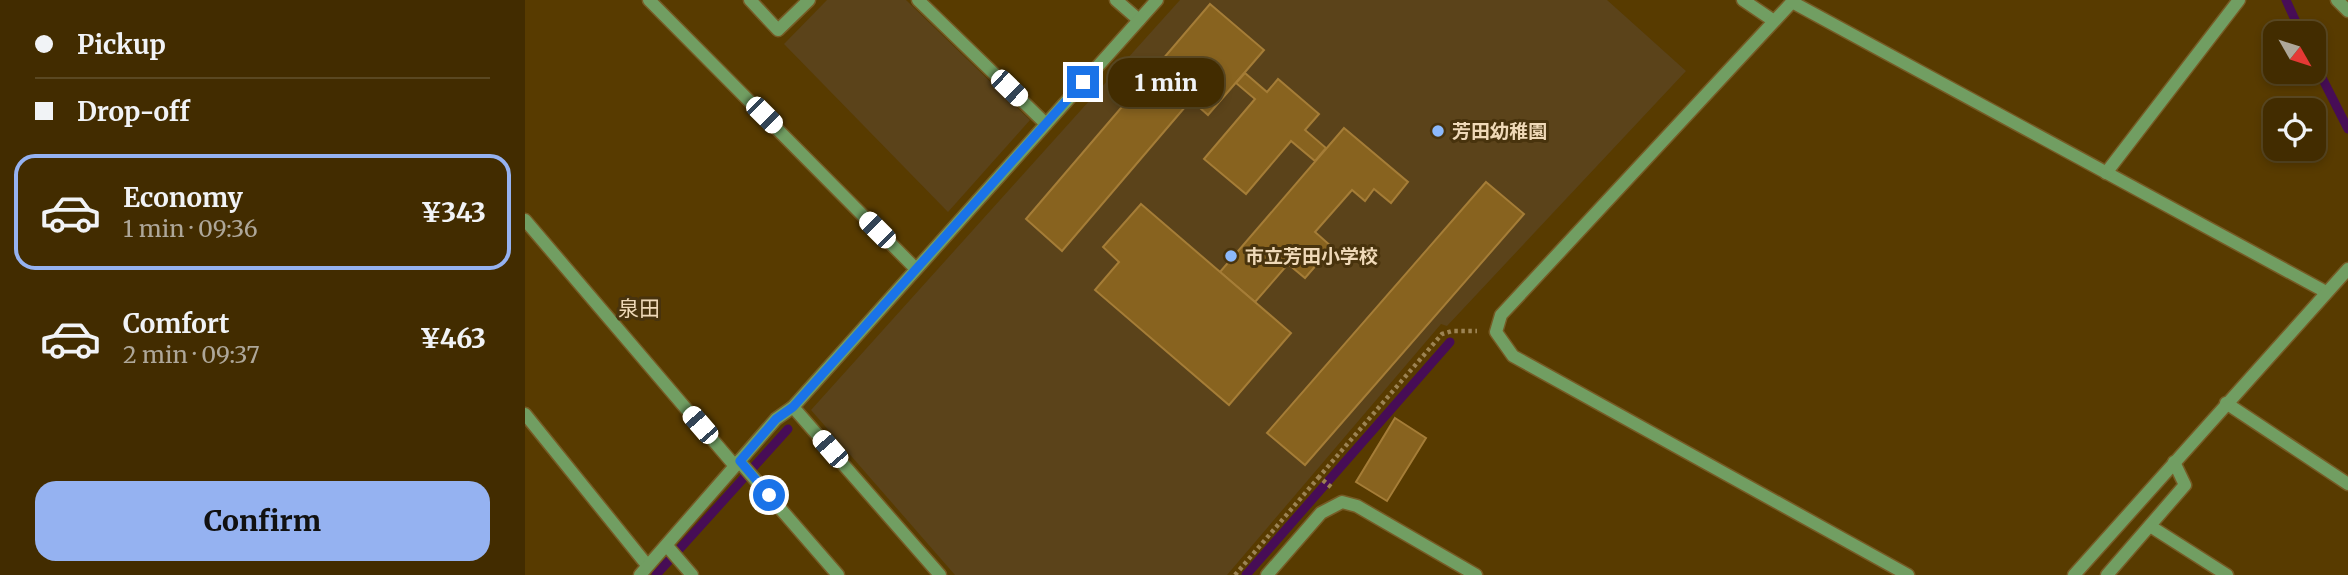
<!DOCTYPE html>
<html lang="en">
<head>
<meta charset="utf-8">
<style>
  :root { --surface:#422c00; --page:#4c380f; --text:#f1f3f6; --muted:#aea799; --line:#5a4822; --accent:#95b2f1 }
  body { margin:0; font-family:Merriweather,"Noto Sans JP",serif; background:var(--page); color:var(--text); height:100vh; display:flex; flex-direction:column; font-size:26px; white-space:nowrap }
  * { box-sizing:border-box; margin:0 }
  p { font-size:23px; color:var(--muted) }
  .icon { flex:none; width:38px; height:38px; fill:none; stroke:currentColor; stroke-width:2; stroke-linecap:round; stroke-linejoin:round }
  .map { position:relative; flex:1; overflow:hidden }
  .details { display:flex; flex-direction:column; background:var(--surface); width:525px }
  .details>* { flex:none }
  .hud { display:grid; align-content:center; height:154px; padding:0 35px; background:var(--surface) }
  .needle { width:46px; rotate:129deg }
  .fabs { position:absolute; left:1738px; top:21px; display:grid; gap:14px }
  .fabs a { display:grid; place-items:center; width:63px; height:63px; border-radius:14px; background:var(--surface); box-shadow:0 4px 10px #0003,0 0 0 2px var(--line); font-size:35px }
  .end { position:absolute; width:32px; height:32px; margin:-16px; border:9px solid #1a73e8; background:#fff; box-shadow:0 0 0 4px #fff }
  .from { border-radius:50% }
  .bubble { position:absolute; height:49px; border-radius:21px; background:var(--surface); box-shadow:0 4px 10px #0003,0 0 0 2px var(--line); font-size:23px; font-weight:800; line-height:49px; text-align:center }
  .car { position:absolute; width:21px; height:42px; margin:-21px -10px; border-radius:9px; box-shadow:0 0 5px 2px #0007; background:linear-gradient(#fff 24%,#345 0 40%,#fff 0 76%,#345 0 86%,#fff 0) }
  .hud b { display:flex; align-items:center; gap:24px; height:66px; font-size:26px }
  .hud b+b { border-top:2px solid var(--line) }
  .hud i { width:18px; height:18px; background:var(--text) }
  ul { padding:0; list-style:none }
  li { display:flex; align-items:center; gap:21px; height:116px; margin:0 14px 10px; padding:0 21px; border:4px solid transparent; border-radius:21px }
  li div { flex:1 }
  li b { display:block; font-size:26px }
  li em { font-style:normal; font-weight:800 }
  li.selected { border-color:var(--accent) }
  li>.icon { width:63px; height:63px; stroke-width:1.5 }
  .cta { display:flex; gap:14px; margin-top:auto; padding:14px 35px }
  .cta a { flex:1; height:80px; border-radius:21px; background:var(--accent); color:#111; font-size:28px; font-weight:800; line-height:80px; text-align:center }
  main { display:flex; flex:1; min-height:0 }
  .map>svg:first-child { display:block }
  .built { fill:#5b431a }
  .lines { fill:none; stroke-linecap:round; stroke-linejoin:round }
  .stream { stroke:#470d56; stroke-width:9 }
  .building { fill:#88631f; stroke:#a57d37; stroke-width:2 }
  .minor-casing { stroke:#765b25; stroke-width:15 }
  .path { stroke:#9c8353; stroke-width:4.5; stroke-dasharray:3.5 3.5; stroke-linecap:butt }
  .minor { stroke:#719e62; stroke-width:12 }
  .route { stroke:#1a73e8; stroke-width:9 }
  .poi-dot { fill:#8cb9fc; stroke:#48330d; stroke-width:2.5 }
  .labels { text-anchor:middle; stroke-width:6; stroke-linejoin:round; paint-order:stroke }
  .poi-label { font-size:19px; font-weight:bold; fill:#efd9b8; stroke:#48330d; text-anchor:start }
  .neighbourhood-label { font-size:21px; fill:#efd9b8; stroke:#48330d }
</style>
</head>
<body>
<main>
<section class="details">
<div class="hud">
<b><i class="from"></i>Pickup</b>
<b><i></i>Drop-off</b>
</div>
<ul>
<li class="selected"><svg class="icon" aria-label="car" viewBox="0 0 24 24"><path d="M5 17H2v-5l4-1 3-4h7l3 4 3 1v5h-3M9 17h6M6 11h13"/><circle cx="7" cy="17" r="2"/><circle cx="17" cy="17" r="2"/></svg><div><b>Economy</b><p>1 min · 09:36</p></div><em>¥343</em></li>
<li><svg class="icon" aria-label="car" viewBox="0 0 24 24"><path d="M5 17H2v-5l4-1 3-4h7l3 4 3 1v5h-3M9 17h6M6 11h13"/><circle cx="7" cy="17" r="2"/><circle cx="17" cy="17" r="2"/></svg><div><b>Comfort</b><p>2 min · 09:37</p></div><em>¥463</em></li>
</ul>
<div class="cta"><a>Confirm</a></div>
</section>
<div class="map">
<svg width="1823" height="575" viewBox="0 0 1823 575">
  <rect width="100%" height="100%" fill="#583b00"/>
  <g class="built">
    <polygon points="302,0 381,0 505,120 423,212 259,44"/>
    <polygon points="655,0 1082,0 1161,71 922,326 916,324 702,575 430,575 286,410"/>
  </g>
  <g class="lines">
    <g class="stream">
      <polyline points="1761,0 1776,33"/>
      <polyline points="1788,60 1823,129"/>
      <polyline points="131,575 263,429"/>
      <polyline points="721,575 925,342"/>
    </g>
  </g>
  <g class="building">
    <polygon points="685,4 739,50 683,115 666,100 537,251 501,219"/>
    <polygon points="720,73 742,92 753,79 794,114 780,130 801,148 790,161 766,141 721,194 679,159 730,99 711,83"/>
    <polygon points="819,128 883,182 866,203 849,189 840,201 827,190 790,232 807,247 780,278 763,264 730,302 695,272"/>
    <polygon points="961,182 999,214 780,465 742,433"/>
    <polygon points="616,204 766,333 704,405 570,290 594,262 578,247"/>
    <polygon points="870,418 901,438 862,501 831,482"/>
  </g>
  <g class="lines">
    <defs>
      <g id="minor">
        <polyline points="124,0 391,269"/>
        <polyline points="225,0 253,30 284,0"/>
        <polyline points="393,0 521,124"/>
        <polyline points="591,0 614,20"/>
        <polyline points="1218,0 1249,21"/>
        <polyline points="1269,0 976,315 971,332 988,356 1383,575"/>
        <polyline points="1812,0 1823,11"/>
        <polyline points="1267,2 1801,292"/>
        <polyline points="1581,173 1714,0"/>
        <polyline points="0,220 210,466"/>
        <polyline points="1701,403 1823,484"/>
        <polyline points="268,407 415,575"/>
        <polyline points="0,414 122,565"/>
        <polyline points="214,461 313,575"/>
        <polyline points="1625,526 1702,575"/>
        <polyline points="142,546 167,575"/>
        <polyline points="115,575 251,419 268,407 632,0"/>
        <polyline points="742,575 796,513 817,502 832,506 951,575"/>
        <polyline points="1549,575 1823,269"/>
        <polyline points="1582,575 1660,485 1649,462"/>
      </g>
    </defs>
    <use href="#minor" class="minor-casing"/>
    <g class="path">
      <polyline points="806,487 794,477 917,334 927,331 952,331"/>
      <polyline points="710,575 794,477"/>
    </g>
    <use href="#minor" class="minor"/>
  </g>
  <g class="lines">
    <polyline class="route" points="244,495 215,461 251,419 268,407 558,82"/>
  </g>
  <g class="poi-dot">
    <circle cx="913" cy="131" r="7"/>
    <circle cx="706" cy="256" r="7"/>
  </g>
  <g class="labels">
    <g class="poi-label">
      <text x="927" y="138">芳田幼稚園</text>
      <text x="720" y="263">市立芳田小学校</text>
    </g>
    <g class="neighbourhood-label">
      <text x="114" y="316">泉田</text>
    </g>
  </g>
</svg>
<div class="fabs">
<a><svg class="needle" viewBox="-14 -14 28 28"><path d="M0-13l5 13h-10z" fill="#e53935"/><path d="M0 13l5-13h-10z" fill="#aea799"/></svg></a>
<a><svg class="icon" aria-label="locate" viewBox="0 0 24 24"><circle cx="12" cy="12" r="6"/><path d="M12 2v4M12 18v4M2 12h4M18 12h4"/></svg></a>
</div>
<i class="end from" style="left:244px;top:495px"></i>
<i class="end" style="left:558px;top:82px"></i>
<div class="bubble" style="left:583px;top:58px;width:116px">1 min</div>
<i class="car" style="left:484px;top:88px;rotate:134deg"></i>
<i class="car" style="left:239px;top:115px;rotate:135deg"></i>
<i class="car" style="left:352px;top:230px;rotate:315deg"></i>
<i class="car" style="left:175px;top:425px;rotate:319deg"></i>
<i class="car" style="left:305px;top:449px;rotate:319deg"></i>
</div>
</main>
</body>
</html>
